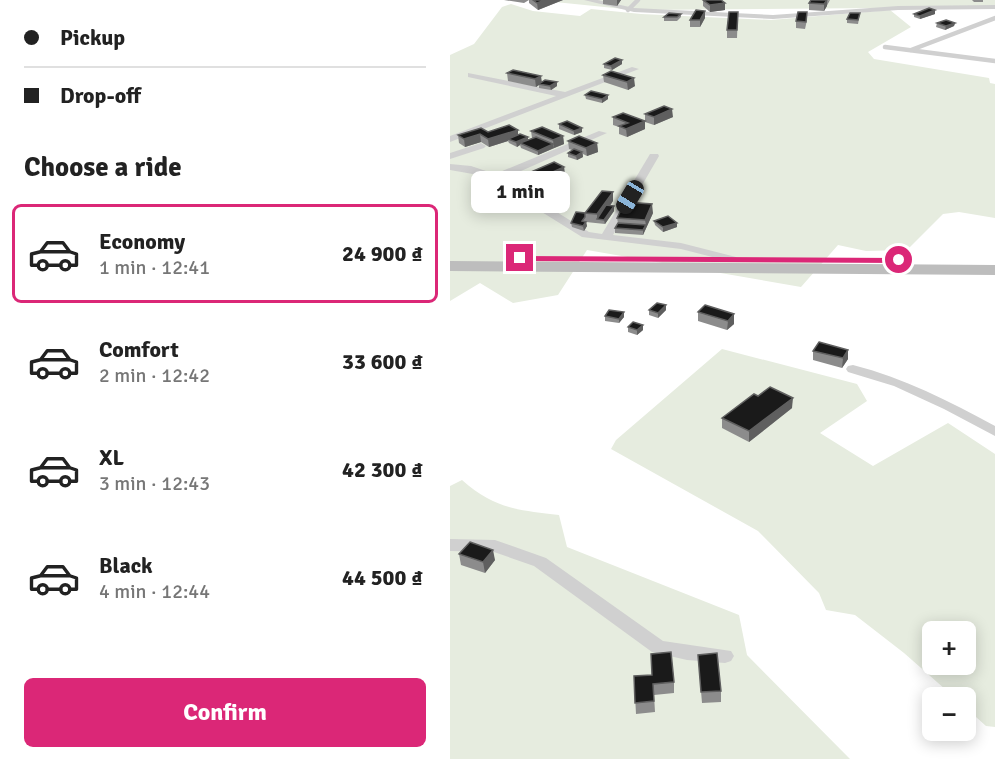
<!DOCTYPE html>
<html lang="en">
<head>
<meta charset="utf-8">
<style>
  :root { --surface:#fff; --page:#f2f2f2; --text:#222; --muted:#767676; --line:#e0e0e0; --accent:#db2777 }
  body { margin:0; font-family:Signika,sans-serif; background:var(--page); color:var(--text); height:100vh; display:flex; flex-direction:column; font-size:22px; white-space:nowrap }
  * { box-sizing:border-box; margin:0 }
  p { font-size:20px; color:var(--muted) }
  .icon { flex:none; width:33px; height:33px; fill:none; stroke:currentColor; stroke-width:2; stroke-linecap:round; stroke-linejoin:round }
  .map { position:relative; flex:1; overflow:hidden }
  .drawer { display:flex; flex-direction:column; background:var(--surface); width:450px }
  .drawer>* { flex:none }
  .banner { display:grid; align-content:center; height:132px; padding:0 24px; background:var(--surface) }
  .tools { position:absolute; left:472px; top:621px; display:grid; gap:12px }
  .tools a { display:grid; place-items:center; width:54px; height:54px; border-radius:9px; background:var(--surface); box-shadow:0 3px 15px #0003; font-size:30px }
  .end { position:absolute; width:27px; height:27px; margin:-14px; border:8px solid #db2777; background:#fff; box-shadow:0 0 0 3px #fff }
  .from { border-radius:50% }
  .bubble { position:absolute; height:42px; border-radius:9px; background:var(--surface); box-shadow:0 3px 15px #0003; font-size:20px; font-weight:800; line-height:42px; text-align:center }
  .car { position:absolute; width:18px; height:36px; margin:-18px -9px; border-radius:8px; box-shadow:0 0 4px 2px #0007; background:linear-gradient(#222 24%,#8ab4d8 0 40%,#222 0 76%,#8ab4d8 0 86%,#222 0) }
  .banner b { display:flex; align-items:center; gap:21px; height:57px; font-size:22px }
  .banner b+b { border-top:2px solid var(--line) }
  .banner i { width:15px; height:15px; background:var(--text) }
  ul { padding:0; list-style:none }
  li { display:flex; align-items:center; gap:18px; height:99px; margin:0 12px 9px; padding:0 12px; border:3px solid transparent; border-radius:9px }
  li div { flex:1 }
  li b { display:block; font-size:22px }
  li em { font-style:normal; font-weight:800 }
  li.on { border-color:var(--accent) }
  li>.icon { width:54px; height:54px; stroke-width:1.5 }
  h2 { padding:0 24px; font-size:27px; line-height:72px }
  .action { display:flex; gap:12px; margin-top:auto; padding:12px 24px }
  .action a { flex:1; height:69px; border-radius:9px; background:var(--accent); color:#fff; font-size:24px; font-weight:800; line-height:69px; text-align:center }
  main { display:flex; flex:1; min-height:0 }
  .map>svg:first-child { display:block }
  .green { fill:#e6ecdf; fill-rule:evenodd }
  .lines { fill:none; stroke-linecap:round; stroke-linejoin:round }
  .service { stroke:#d0d0d0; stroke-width:4.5 }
  .minor { fill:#d0d0d0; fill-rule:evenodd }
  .secondary { fill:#bdbdbd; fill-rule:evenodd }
  .wall { fill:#8c8c8c }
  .shaded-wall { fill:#5f5f5f }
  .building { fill:#1a1a1a; stroke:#5f5f5f; stroke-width:1.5 }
  .route { fill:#db2777 }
</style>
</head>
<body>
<main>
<section class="drawer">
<div class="banner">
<b><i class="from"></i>Pickup</b>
<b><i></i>Drop-off</b>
</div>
<h2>Choose a ride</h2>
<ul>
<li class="on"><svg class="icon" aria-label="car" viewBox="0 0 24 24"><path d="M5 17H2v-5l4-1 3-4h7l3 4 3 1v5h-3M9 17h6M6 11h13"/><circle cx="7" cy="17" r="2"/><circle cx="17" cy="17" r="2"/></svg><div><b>Economy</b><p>1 min · 12:41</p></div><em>24 900 ₫</em></li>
<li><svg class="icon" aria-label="car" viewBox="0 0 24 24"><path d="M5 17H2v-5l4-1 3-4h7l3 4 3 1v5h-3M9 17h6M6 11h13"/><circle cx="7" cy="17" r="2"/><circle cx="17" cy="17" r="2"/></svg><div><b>Comfort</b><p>2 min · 12:42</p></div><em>33 600 ₫</em></li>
<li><svg class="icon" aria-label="car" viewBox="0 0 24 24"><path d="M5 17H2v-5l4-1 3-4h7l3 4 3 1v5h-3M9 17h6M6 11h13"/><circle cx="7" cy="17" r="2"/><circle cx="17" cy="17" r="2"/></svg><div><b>XL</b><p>3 min · 12:43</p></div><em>42 300 ₫</em></li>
<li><svg class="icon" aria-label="car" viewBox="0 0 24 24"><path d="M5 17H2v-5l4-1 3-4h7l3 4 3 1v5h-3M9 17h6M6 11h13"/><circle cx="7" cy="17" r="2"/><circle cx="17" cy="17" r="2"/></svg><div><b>Black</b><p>4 min · 12:44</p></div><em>44 500 ₫</em></li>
</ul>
<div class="action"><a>Confirm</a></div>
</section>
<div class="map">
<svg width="545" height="759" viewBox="0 0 545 759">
  <rect width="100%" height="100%" fill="#fff"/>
  <g class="green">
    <polygon points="85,0 545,0 545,7 184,10"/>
    <polygon points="61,4 83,11 130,16 141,9 191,14 321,20 440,10 461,27 418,52 424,59 539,78 540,83 545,84 545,218 509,212 493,214 457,250 416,251 388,245 351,287 137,250 108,295 63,303 30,283 0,301 0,55 24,44 52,7"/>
    <path d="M272,349L407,384L417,401L370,433L423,466L498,423L545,454V727L536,726L516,708V698L504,697L454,653L405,615L376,610L369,593L308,531L161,449L166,440ZM483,632H516V664H483Z"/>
    <path d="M12,480C45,509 67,510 109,515L117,547L289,615L297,655L400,759H0V486Z"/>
  </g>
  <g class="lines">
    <g class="service">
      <polyline points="178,10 188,0"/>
      <polyline points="435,47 545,61"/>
      <polyline points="461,50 545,18"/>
    </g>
    <g class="minor">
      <polygon points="134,0 148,0 184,8 323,15 448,6 545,5 545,9 448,10 323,19 184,12"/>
      <polygon points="182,67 189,69 0,142 0,136 106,96 18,77 18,73 115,92"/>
      <polygon points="149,131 157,133 53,179 139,232 152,234 200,154 208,154 209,156 163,235 231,243 286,257 288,259 286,261 282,262 231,249 132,237 34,176 0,170 0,164 21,166 45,174"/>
      <polygon points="31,143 36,146 34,148 0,159 0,153"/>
      <path d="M403,365C454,378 499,401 545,426V436L494,409L444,386L398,372L396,369L398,366Z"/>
      <polygon points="0,539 45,540 96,558 213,641 281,651 284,656 281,661 275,663 237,660 202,652 84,566 44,552 0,551"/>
    </g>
    <polygon class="secondary" points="0,261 545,265 545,275 0,271"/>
  </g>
  <g class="wall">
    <polygon points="54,0 113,0 88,10 79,3 79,0 74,3"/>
    <polygon points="153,0 171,0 167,6 153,4"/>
    <polygon points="253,0 275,10 260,12 253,6"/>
    <polygon points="380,0 374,11 359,10 359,3"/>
    <polygon points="522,0 533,0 533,2 524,2"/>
    <polygon points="485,10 485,14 470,19 464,17 464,14"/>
    <polygon points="288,12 287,38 277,38 277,30"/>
    <polygon points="410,13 408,24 397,23 397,19"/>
    <polygon points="231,14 231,17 227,21 214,21 214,17"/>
    <polygon points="255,18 250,27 240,27 240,20"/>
    <polygon points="357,20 355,29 346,28 346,21"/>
    <polygon points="487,23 505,23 504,26 495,30 486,27"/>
    <polygon points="154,64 172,64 162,70 154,68"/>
    <polygon points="63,70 92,82 107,82 107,86 101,90 89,88 89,85 86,87 58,81 57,73"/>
    <polygon points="161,71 185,86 178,90 154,82 153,75"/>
    <polygon points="135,95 158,99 152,103 136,99"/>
    <polygon points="195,114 223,117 204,125 195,122"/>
    <polygon points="163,117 195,129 177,137 169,134 169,127 163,125"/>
    <polygon points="109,124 132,132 124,135 109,129"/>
    <polygon points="68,130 68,135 78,137 78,140 82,138 81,131 113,136 114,144 88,155 71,148 70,145 67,147 59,143 58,141 39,147 31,142 15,147 9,143 8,135 38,132"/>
    <polygon points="118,141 147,143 148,152 137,156 133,154 133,157 127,160 118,157 118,153 122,150 119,149"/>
    <polygon points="114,167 115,176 79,192 68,187 67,178"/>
    <polygon points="163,201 160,206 164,211 155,224 136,222 137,226 134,231 122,227 121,223 135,213"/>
    <polygon points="203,213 193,235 165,233 165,228 168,223 167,218"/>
    <polygon points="204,221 227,223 227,227 213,232 205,225"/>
    <polygon points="199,310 216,310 208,318 199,315"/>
    <polygon points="248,312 284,314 284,324 277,330 248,321"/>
    <polygon points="155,316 174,317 169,323 155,321"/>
    <polygon points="178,327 193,330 187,335 178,332"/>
    <polygon points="398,350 398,359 392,368 363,360 363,351"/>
    <polygon points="308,396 342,408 299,442 272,428 272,418"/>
    <polygon points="9,554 45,560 35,573 11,565"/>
    <polygon points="248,655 271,691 271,702 252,703"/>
    <polygon points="184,676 224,682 224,693 204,695 205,712 186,714"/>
  </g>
  <g class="shaded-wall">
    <polygon points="95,0 113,0 88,10 87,3"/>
    <polygon points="167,0 171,0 167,6"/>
    <polygon points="377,0 377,6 374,11 374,4"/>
    <polygon points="275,3 275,10 260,12 260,5"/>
    <polygon points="485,10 485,14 470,19 470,16"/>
    <polygon points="255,11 255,18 250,27 250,20"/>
    <polygon points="505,23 504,26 495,30 496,26"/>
    <polygon points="172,60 172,64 162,70 161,66"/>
    <polygon points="91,76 92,83 89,84 89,85 86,87 85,79"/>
    <polygon points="184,78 185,86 178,90 177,82"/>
    <polygon points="107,82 107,86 101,90 100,86"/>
    <polygon points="158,95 158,99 152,103 152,99"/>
    <polygon points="222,109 223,117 204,125 204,117"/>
    <polygon points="195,121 195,129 177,137 176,129"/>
    <polygon points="132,128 132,132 124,135 124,131"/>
    <polygon points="68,130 68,138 58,139 58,141 39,147 38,139"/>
    <polygon points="30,134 31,142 15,147 14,139"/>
    <polygon points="113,136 114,144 104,148 103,140"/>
    <polygon points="78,137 78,142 70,143 70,145 67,147 66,142"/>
    <polygon points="147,143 148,152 137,156 136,148"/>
    <polygon points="103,144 104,148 88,155 88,151"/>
    <polygon points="132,152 133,157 127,160 126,156"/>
    <polygon points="114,167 115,176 79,192 78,183"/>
    <polygon points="163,192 163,201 150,219 147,219 147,214"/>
    <polygon points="202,204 203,213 193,235 193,230 196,225 195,220"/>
    <polygon points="164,206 164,211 155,224 154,220"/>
    <polygon points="136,222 137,226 134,231 133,226"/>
    <polygon points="227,223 227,227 213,232 213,227"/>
    <polygon points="216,305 216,310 208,318 208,313"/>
    <polygon points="174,312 174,317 169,323 169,319"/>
    <polygon points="284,314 284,324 277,330 278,321"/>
    <polygon points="193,325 193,330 187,335 187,330"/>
    <polygon points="398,350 398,359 392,368 393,358"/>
    <polygon points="343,398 342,408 299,442 299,431"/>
    <polygon points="43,550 45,560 35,573 33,562"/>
  </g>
  <g class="building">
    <polygon points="83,0 95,0 87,3"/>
    <polygon points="253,0 271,0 275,3 260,5"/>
    <polygon points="361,0 377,0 374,4 359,3"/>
    <polygon points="479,8 485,10 470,16 464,14"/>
    <polygon points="246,10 255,11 250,20 240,20"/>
    <polygon points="279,12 288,12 287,30 277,30"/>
    <polygon points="348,12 357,12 356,22 346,21"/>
    <polygon points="219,13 231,14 227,17 214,17"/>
    <polygon points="400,13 410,13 408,20 397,19"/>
    <polygon points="496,20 505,23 496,26 487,23"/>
    <polygon points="165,58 172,60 161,66 154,64"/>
    <polygon points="63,70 91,76 85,79 57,73"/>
    <polygon points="161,71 184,78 177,82 153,75"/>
    <polygon points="95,80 107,82 100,86 89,84"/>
    <polygon points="141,91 158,95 152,99 135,95"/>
    <polygon points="214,106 222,109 204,117 195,114"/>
    <polygon points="173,113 195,121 176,129 169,126 178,123 163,117"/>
    <polygon points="117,121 132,128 124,131 109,124"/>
    <polygon points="59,125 68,130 38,139 30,134 14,139 8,135 31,128 38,132"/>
    <polygon points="92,127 113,136 103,140 81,131"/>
    <polygon points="70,134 78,137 66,142 58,139"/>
    <polygon points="129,136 147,143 136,148 118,141"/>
    <polygon points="86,137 103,144 88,151 70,143"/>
    <polygon points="124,149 132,152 126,156 118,153"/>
    <polygon points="104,162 114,167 78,183 67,178"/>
    <polygon points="152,191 163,192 147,214 135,213"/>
    <polygon points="175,202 202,204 195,220 167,218"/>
    <polygon points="156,205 164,206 154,220 147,219"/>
    <polygon points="126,212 135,213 135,217 132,221 136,222 133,226 121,223"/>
    <polygon points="218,216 227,223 213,227 204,221"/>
    <polygon points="168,223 196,225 193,230 165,228"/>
    <polygon points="207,303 216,305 208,313 199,310"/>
    <polygon points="255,305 284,314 278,321 248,312"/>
    <polygon points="159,310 174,312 169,319 155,316"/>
    <polygon points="183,322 193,325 187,330 178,327"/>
    <polygon points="369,342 398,350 393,358 363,351"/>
    <polygon points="320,387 343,398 299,431 272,418 304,394 308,396"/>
    <polygon points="20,542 43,550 33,562 9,554"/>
    <polygon points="221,652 224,682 203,684 204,701 185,703 184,676 202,675 201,654"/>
    <polygon points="267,653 271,691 251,692 248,655"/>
  </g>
  <polygon class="route" points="68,256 449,258 454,260 449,263 70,261 68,260"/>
</svg>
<div class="tools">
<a>+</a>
<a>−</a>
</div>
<i class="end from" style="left:449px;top:260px"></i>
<i class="end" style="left:70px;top:258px"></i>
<div class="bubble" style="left:21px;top:171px;width:99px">1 min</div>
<i class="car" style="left:180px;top:197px;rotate:211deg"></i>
</div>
</main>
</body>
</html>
